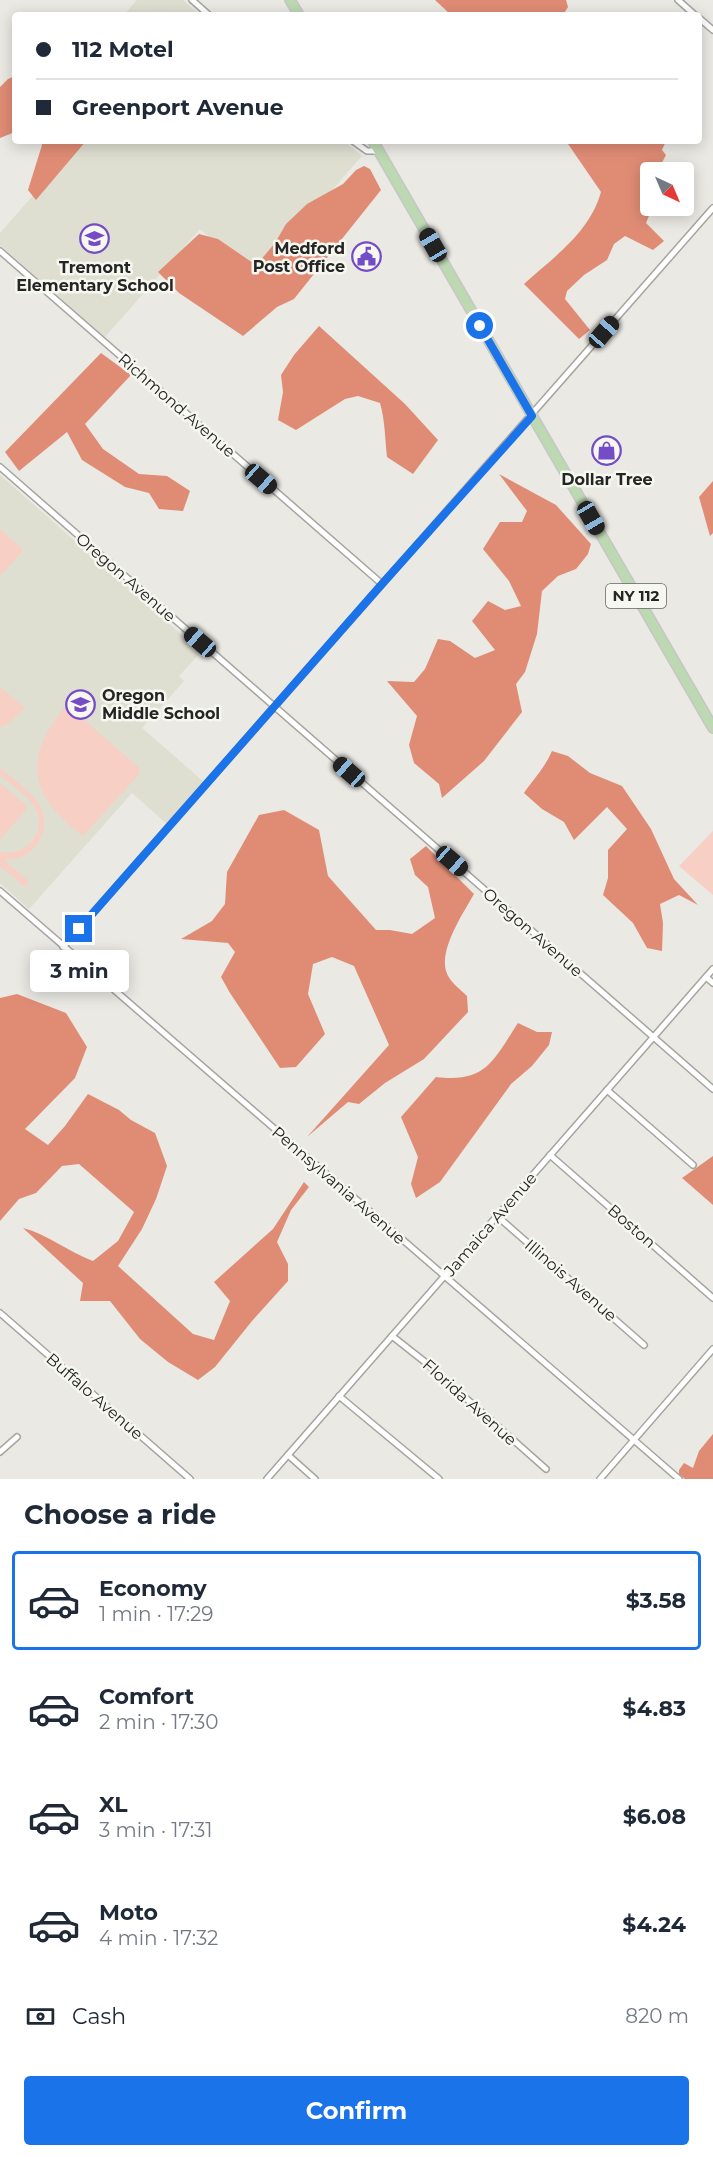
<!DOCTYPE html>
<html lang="en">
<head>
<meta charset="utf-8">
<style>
  :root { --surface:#fff; --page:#f2f2f3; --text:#1f2937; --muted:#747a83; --line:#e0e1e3; --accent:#1a73e8 }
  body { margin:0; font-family:Montserrat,sans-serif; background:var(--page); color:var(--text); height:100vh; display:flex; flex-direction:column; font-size:22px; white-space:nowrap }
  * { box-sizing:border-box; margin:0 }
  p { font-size:20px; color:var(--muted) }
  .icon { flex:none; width:33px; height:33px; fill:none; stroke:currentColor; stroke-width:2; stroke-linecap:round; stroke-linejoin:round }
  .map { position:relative; height:1479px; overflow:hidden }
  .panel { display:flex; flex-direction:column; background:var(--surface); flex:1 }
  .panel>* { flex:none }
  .guide { position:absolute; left:12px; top:12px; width:690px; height:132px; border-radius:6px; box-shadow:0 3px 15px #0003; display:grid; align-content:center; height:132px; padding:0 24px; background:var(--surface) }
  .needle { width:39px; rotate:136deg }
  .controls { position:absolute; left:640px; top:162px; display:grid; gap:12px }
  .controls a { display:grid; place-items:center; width:54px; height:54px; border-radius:6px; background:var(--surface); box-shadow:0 3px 15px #0003; font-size:30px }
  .end { position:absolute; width:27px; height:27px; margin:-14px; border:8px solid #1a73e8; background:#fff; box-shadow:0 0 0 3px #fff }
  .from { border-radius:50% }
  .bubble { position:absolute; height:42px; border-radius:6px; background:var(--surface); box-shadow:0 3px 15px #0003; font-size:20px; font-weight:700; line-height:42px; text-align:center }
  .car { position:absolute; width:18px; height:36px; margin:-18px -9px; border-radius:8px; box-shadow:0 0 4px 2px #0007; background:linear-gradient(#222 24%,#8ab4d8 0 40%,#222 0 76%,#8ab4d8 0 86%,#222 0) }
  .guide b { display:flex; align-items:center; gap:21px; height:57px; font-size:22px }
  .guide b+b { border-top:2px solid var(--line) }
  .guide i { width:15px; height:15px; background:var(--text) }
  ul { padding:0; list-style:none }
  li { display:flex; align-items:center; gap:18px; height:99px; margin:0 12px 9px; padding:0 12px; border:3px solid transparent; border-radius:6px }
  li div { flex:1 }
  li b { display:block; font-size:22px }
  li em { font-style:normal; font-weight:700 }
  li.current { border-color:var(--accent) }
  li>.icon { width:54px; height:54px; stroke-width:1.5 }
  h2 { padding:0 24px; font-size:27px; line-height:72px }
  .pay { display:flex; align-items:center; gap:15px; height:66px; padding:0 24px; font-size:22px }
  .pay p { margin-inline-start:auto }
  .action { display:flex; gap:12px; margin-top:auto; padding:12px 24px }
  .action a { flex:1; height:69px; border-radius:6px; background:var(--accent); color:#fff; font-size:24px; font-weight:700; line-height:69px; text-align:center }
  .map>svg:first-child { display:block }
  .built { fill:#deded1 }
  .green { fill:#f8cfc4 }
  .forest { fill:#e08c75 }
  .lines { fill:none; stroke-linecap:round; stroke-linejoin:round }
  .street-casing { stroke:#a5a5a0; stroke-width:8 }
  .primary-casing { stroke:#c6c6c6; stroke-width:12 }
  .street { stroke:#fff; stroke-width:5 }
  .primary { stroke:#bcd9b2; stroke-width:9 }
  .route { stroke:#1a73e8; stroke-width:8 }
  .labels { text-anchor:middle; stroke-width:5; stroke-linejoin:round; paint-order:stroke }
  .shield { fill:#f7f7f1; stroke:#646461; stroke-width:1.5 }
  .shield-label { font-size:15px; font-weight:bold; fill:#252523 }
  .poi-label { font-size:16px; font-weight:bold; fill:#252523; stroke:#f7f7f1 }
  .street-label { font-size:16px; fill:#252523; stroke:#f7f7f1 }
</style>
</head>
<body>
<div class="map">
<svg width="713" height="1479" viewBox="0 0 713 1479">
  <rect width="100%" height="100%" fill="#eae9e4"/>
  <g class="built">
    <polygon points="137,0 183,0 200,15 124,15"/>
    <polygon points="81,141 344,141 362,156 256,277 200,229 105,337 0,245 0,233"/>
    <polygon points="0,475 201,652 179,676 184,681 142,728 204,782 167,824 132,793 29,909 0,883"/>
  </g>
  <g class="green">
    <polygon points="0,529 23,550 0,576"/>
    <polygon points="0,687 25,708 9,723 0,727"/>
    <path d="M67,705L139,768L140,773L83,836C28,795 22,757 67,705Z"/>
    <path d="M0,768C12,779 30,790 39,804C51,824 41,851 18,858C14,859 8,859 4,860L29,882L25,887L0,866V852C25,857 49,833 35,808C28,795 11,785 0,775Z"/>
    <polygon points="0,783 28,807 0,840"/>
    <polygon points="713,831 713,895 679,866"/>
  </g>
  <g class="forest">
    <polygon points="435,0 566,0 568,7 563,15 451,15"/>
    <polygon points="15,76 15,132 0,138 0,87 8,79"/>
    <polygon points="41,141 86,141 36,200 28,190 42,145"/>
    <path d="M566,141H666L662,150L666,155L657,172H651V206H653L646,223L664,241L653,250L625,236L614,244L607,260L584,275L567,291L565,299L590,330L579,339L524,284C554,257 590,232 601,192Z"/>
    <polygon points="364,166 370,169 381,190 294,299 277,307 243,336 179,293 158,272 199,234 218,239 253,263 259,262 275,243 286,224 307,204 343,184 356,170"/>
    <path d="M319,326L405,404L438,440L413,474L387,457C385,439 385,420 380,403L358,396L345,399L296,430L278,420L283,392L281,375L294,355Z"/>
    <polygon points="101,353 131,375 85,424 103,449 139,474 167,476 190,491 183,511 159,509 149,493 125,487 82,460 67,432 19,471 5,452"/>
    <polygon points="499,474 556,505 591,544 588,554 576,569 558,576 542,591 537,634 525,672 516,684 522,712 484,761 442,798 439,784 414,763 409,745 417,716 387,681 414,682 425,669 438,639 450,641 475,658 495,650 472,621 488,601 505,610 521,606 509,581 483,549 500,522 522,522 527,511"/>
    <polygon points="713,481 713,533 710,536 699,497"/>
    <path d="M552,751L568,756L590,773L622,786L651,829L674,879L698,905L679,895L660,904L663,923L662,951L647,948L633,923L603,895L608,878V850L627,829L607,807L574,840L564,822L542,809L524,793C535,777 544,769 552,751Z"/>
    <path d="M284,810L319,830L328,876L376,930H390L412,934L435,918L428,887L415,875L410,859L426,846L474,894C463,914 433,957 450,979C454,985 461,990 467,996L468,1012L424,1059L385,1083L359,1104L348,1102L307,1137L389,1045L354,966L332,957L313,964L308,994L325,1034L296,1067L280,1068L230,993L221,977L235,952L228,943L181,939L212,921L225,904L227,872L259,815Z"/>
    <path d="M17,994L66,1013L87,1047L75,1078L25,1129L48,1145L65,1126L88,1094L119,1110L131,1120L155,1133L167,1166L156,1199L142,1229L118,1266L193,1334L214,1340L230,1301L214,1282L273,1229L304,1182L309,1187L291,1210L277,1242L288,1264V1281L252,1321L215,1367L198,1380L168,1362L140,1339L110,1301H80L83,1283L23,1228C47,1234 69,1252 93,1261L118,1241L134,1212L79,1164L62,1166L36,1193L19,1199L0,1221V998Z"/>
    <path d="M518,1023L537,1032H552L549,1045L532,1066L511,1084L440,1182L416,1198L411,1184L418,1157L401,1117L436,1077C486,1083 493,1061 518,1023Z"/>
    <polygon points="713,1156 713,1205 682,1178"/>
    <polygon points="713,1434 713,1479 685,1479 679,1474 679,1470 684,1463 693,1468 699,1451"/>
  </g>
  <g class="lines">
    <defs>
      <g id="street">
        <polyline points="192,0 209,15"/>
        <polyline points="678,0 695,15"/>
        <polyline points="699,18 713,30"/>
        <polyline points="353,141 367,151 379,151"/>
        <polyline points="0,251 382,584"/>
        <polyline points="0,467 713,1089"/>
        <polyline points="0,891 679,1479"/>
        <polyline points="63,947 713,208"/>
        <polyline points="706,977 713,983"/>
        <polyline points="607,1090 693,1165"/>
        <polyline points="550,1155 713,1298"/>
        <polyline points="497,1216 644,1345"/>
        <polyline points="0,1313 190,1479"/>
        <polyline points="392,1336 425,1362 546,1469"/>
        <polyline points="339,1396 439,1479"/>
        <polyline points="0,1452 17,1437"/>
        <polyline points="288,1455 315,1479"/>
        <polyline points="267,1479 713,969"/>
        <polyline points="600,1479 713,1349"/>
      </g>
      <g id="primary">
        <polyline points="290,0 299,15"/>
        <polyline points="373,141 713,728"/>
      </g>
    </defs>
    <use href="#street" class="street-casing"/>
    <use href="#primary" class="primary-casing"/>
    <use href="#street" class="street"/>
    <use href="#primary" class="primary"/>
  </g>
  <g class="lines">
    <polyline class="route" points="79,929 382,584 532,416 480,326"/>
  </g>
  <defs>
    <symbol id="school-ring" viewBox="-11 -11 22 22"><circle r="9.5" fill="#f7f7f1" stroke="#744cc5" stroke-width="1.5"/><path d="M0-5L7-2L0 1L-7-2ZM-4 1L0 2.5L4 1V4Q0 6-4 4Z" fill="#744cc5"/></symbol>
    <symbol id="civic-ring" viewBox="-11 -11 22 22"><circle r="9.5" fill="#f7f7f1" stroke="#744cc5" stroke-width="1.5"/><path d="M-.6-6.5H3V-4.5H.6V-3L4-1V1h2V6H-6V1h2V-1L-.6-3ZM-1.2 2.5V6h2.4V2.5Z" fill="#744cc5"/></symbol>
    <symbol id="shop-ring" viewBox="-11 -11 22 22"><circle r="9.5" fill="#f7f7f1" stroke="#744cc5" stroke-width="1.5"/><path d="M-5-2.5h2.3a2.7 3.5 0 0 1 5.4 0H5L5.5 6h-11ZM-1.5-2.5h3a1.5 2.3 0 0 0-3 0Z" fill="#744cc5"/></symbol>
  </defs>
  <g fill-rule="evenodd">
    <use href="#school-ring" x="78" y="222" width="33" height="33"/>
    <use href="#civic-ring" x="350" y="240" width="33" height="33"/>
    <use href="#shop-ring" x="590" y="434" width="33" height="33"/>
    <use href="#school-ring" x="64" y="688" width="33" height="33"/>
  </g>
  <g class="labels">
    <rect class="shield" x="606" y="584" width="60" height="24" rx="4.5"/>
    <g class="shield-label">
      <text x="636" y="601">NY 112</text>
    </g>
    <g class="poi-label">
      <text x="345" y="254" text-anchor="end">Medford<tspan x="345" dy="18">Post Office</tspan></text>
      <text x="95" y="273">Tremont<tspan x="95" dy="18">Elementary School</tspan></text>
      <text x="607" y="485">Dollar Tree</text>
      <text x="102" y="701" text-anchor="start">Oregon<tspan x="102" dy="18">Middle School</tspan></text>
    </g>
    <g class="street-label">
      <text transform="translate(177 405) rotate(41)" y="6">Richmond Avenue</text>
      <text transform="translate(126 577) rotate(41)" y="6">Oregon Avenue</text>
      <text transform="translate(533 932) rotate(41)" y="6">Oregon Avenue</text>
      <text transform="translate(339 1185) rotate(41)" y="6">Pennsylvania Avenue</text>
      <text transform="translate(490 1224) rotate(-49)" y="6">Jamaica Avenue</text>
      <text transform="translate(632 1226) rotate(41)" y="6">Boston</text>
      <text transform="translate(571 1280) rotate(41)" y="6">Illinois Avenue</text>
      <text transform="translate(95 1396) rotate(41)" y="6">Buffalo Avenue</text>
      <text transform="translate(470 1402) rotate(42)" y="6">Florida Avenue</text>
    </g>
  </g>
</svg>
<div class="controls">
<a><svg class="needle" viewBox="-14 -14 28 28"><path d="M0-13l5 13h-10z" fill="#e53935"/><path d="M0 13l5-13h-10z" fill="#747a83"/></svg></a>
</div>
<i class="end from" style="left:480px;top:326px"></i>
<i class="end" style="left:79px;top:929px"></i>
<div class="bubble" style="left:30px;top:950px;width:99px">3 min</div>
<i class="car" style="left:433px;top:245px;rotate:330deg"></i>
<i class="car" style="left:604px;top:332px;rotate:41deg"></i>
<i class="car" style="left:261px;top:479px;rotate:131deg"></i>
<i class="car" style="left:591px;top:518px;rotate:150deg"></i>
<i class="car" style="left:200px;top:642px;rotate:311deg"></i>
<i class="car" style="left:349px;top:772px;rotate:311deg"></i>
<i class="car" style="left:452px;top:861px;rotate:131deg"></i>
<div class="guide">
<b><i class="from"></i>112 Motel</b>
<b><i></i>Greenport Avenue</b>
</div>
</div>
<section class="panel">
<h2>Choose a ride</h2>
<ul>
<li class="current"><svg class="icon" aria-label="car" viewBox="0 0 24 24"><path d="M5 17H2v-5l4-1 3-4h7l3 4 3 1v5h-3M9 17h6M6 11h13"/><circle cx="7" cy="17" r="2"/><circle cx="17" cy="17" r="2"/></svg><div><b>Economy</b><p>1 min · 17:29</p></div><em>$3.58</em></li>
<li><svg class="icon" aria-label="car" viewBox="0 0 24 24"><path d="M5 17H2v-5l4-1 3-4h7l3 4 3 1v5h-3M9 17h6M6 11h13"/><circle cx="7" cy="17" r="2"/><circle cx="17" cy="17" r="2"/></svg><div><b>Comfort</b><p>2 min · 17:30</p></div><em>$4.83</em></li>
<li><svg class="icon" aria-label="car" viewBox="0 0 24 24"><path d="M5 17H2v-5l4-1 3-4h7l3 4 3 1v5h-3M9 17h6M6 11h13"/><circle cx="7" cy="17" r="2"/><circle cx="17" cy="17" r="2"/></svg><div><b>XL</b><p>3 min · 17:31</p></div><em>$6.08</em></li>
<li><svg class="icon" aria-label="car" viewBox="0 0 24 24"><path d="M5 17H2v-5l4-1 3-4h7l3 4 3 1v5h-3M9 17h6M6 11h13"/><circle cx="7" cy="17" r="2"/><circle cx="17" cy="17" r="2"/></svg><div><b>Moto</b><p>4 min · 17:32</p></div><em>$4.24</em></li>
</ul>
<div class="pay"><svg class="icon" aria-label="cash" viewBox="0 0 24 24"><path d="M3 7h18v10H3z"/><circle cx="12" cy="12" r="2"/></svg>Cash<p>820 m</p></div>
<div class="action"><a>Confirm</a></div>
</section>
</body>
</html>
